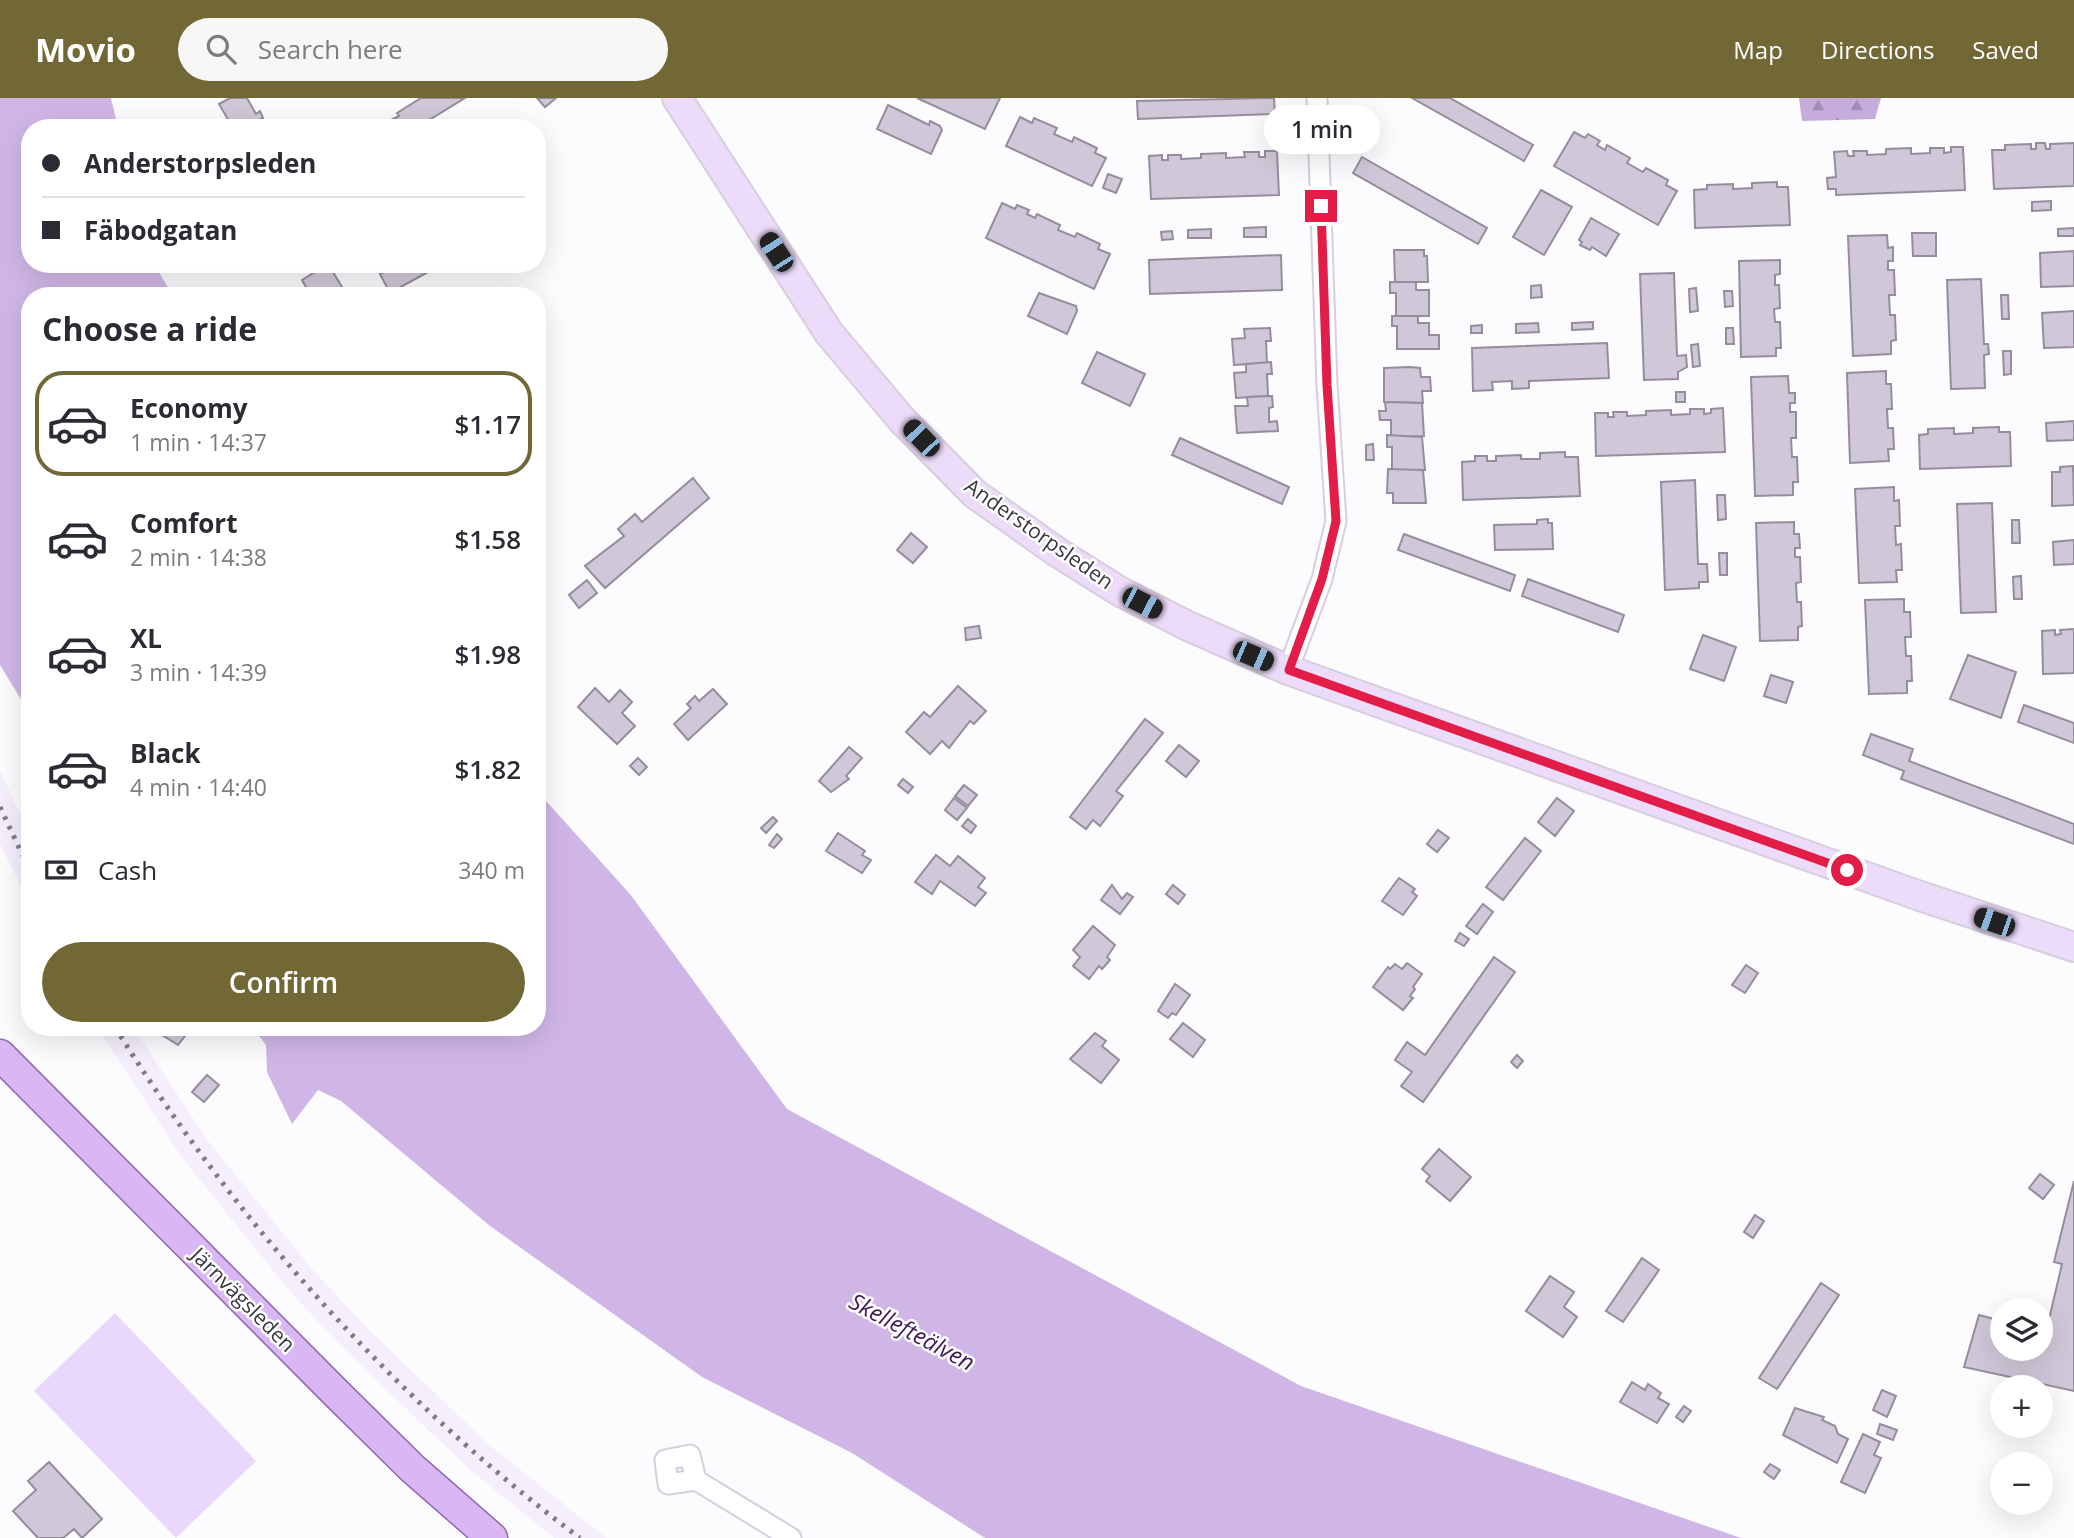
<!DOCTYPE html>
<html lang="en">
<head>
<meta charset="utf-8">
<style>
  :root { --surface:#fff; --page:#f7f7f7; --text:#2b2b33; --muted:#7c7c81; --line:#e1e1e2; --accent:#726835 }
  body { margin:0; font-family:"Open Sans",sans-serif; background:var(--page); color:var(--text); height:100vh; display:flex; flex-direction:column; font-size:26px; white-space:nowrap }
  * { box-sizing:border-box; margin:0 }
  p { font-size:23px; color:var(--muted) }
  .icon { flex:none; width:38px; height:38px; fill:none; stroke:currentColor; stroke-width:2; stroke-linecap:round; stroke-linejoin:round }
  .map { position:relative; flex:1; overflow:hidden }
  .panel { position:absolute; left:21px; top:189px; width:525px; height:749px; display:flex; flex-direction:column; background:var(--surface); border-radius:28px; box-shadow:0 7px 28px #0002 }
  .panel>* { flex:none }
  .hud { position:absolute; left:21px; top:21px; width:525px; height:154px; border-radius:28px; box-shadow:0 7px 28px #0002; display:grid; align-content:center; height:154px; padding:0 21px; background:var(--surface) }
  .buttons { position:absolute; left:1990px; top:1200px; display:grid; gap:14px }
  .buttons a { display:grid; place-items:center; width:63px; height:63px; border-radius:50%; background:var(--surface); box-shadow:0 7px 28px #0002; font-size:35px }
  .end { position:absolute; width:32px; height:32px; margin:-16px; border:9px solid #e11d48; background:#fff; box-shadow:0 0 0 4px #fff }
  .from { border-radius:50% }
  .bubble { position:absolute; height:49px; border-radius:24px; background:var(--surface); box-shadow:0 7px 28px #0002; font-size:23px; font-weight:600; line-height:49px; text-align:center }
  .car { position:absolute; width:21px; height:42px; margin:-21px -10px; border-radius:9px; box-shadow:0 0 5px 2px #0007; background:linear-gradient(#222 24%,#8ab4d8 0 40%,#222 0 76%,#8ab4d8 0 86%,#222 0) }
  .hud b { display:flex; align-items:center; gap:24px; height:66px; font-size:26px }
  .hud b+b { border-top:2px solid var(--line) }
  .hud i { width:18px; height:18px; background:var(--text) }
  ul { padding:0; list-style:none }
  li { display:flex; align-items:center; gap:21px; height:105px; margin:0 14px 10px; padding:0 7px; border:4px solid transparent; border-radius:28px }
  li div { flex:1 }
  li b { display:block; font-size:26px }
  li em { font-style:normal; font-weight:600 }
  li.on { border-color:var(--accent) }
  li>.icon { width:63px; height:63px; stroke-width:1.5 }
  h2 { padding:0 21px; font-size:32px; line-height:84px }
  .pay { display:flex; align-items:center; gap:18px; height:77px; padding:0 21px; font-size:26px }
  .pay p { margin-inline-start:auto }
  .button { display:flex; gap:14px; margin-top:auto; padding:14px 21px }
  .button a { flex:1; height:80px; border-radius:42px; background:var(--accent); color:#fff; font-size:28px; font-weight:600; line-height:80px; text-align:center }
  header { display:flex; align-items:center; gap:42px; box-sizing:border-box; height:98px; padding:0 35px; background:var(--accent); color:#fff }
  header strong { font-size:33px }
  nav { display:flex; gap:38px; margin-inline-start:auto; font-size:24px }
  .search { width:490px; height:63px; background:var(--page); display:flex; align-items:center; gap:18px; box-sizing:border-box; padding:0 24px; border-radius:38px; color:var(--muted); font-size:26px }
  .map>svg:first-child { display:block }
  .built { fill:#f5eefc }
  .forest { fill:url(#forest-firs) }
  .park { fill:#ead7fc }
  .water { fill:#d0b6e7 }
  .building { fill:#d0c8d8; stroke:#958d9c; stroke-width:2 }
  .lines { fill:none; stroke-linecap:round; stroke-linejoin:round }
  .street-casing { stroke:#d7cede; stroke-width:23 }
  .secondary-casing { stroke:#d7cede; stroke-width:32 }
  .primary-casing { stroke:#906aaf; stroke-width:33 }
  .street { stroke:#fff; stroke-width:19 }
  .secondary { stroke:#ecdbf9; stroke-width:28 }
  .primary { stroke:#d9b6f4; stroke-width:30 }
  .rail { stroke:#807d82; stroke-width:5; stroke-dasharray:3.5 7; stroke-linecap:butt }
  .route { stroke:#e11d48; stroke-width:9 }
  .labels { text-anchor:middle; stroke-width:5; stroke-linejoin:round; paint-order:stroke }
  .street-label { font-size:21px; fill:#3a373d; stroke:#fff }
  .water-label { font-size:23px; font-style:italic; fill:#3f1d57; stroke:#fff }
</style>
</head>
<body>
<header>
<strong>Movio</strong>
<div class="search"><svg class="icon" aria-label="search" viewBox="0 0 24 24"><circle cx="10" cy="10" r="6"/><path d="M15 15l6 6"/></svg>Search here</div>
<nav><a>Map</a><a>Directions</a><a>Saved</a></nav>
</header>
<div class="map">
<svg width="2074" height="1440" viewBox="0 0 2074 1440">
  <defs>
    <pattern id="forest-firs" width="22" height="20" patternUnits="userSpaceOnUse" patternTransform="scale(1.75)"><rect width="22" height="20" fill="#c5acdc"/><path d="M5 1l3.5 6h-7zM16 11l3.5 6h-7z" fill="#a18db4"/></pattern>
  </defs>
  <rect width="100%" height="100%" fill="#fcfbfe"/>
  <g class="built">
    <polygon points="0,673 30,737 30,806 0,746"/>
    <polygon points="97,929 133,929 208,1043 312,1171 369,1232 489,1347 606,1440 554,1440 468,1370 346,1253 288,1191 183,1061"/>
  </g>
  <polygon class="forest" points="1799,0 1881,0 1875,21 1802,23"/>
  <polygon class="park" points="115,1215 256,1363 176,1440 34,1293"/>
  <g class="water">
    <polygon points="0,0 111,0 118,30 30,30 30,166 154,166 173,198 30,198 30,616 0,567"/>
    <polygon points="537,693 630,796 787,1011 1301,1288 1741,1440 985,1440 852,1355 702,1279 490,1128 341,1003 318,992 292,1026 267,974 266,947 252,929 537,929"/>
  </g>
  <g class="building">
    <polygon points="230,0 247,0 256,16 260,13 263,20 259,22 263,30 233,30 219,6"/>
    <polygon points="421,0 465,0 416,30 396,30 391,22 399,18 397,15"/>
    <polygon points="537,0 556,0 545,9"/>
    <polygon points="917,0 1000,0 985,31"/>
    <polygon points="1274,0 1275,16 1138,21 1137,3"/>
    <polygon points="1412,0 1450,0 1533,47 1524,63"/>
    <polygon points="888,7 929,27 930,23 940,28 942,32 931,56 877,31"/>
    <polygon points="1020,19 1032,25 1034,20 1057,30 1054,36 1072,44 1074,39 1097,50 1095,55 1106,60 1092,88 1006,48"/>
    <polygon points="1574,34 1585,40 1588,36 1600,43 1597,47 1605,52 1607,47 1630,60 1627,65 1643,74 1646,70 1668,82 1666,87 1677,93 1658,127 1554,68"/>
    <polygon points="2036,45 2045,45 2046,51 2050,51 2050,46 2074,45 2074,88 1994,91 1992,52 2005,52 2005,47 2031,46 2031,51 2036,51"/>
    <polygon points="1951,49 1963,49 1965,92 1836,97 1836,91 1828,91 1827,80 1836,79 1834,54 1847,53 1848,58 1854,58 1853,53 1867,53 1867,57 1886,56 1886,51 1911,50 1911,56 1930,55 1930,50 1944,50 1944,55 1951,54"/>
    <polygon points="1265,53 1277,53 1279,97 1151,101 1149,58 1162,57 1162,62 1168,62 1168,57 1181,57 1181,61 1201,60 1201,56 1226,55 1226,60 1245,59 1244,54 1259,54 1259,59 1265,59"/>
    <polygon points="1362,59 1487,130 1478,146 1353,75"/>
    <polygon points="1108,76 1122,81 1116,95 1103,90"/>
    <polygon points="1777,84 1777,89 1788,89 1790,127 1695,130 1694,92 1707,91 1707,87 1733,86 1733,91 1752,90 1752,85"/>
    <polygon points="1541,92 1572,109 1544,157 1513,139"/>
    <polygon points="2051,103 2051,112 2032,113 2032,104"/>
    <polygon points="1002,105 1015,111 1017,107 1029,112 1027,116 1035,120 1037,116 1060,127 1058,132 1075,139 1077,135 1100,146 1098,151 1110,156 1094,191 986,140"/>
    <polygon points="1591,120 1619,136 1606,158 1592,149 1590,152 1580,147 1582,144 1579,142"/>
    <polygon points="1266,129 1266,139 1244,139 1244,130"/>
    <polygon points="2074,130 2074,138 2058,138 2058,131"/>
    <polygon points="1211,131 1211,140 1188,140 1188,132"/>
    <polygon points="1172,133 1173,141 1162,142 1161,134"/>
    <polygon points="1912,135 1936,135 1936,158 1913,158"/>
    <polygon points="1887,137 1888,150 1893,149 1893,163 1888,163 1888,172 1894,172 1895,197 1889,197 1890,217 1895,217 1896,242 1891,243 1891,256 1853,258 1848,138"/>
    <polygon points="1394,152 1424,152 1424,158 1427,158 1428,184 1395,184"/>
    <polygon points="2074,153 2074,188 2041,189 2040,155"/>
    <polygon points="1281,157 1282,192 1150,196 1149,162"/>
    <polygon points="1780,162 1780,176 1775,177 1775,187 1779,187 1780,210 1774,211 1775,224 1780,224 1781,250 1776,250 1776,258 1741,259 1739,163"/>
    <polygon points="328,166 347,197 311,198 302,182"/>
    <polygon points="393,166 424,166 428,174 390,195 380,176 394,169"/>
    <polygon points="1674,175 1677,258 1686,257 1687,269 1678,274 1678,281 1644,282 1640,176"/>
    <polygon points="1981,181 1984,246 1988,246 1989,256 1984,257 1985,290 1951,291 1947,182"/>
    <polygon points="1390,184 1416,184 1416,192 1429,192 1429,218 1396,218 1396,195 1390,195"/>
    <polygon points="1541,187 1542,199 1531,200 1531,188"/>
    <polygon points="1696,190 1698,213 1690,214 1689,191"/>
    <polygon points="1724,193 1732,193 1733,208 1725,209"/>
    <polygon points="1039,195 1076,208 1077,213 1067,236 1028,218"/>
    <polygon points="2001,197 2008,197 2009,221 2002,221"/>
    <polygon points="2074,213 2074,249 2044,250 2042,215"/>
    <polygon points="1392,218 1418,218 1418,225 1429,225 1429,237 1439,237 1439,251 1397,251 1397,228 1392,228"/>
    <polygon points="1593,224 1593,231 1572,232 1572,225"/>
    <polygon points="1538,225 1539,234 1516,235 1516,226"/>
    <polygon points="1482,227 1482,235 1471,235 1471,228"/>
    <polygon points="1270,230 1271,243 1266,243 1267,265 1234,267 1232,241 1245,240 1244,231"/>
    <polygon points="1726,230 1733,230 1734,246 1726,246"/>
    <polygon points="1607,245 1609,280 1529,283 1529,290 1512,291 1512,283 1492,284 1493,292 1473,293 1472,250"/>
    <polygon points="1698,246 1700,268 1693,269 1691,247"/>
    <polygon points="2003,253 2011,253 2011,276 2004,277"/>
    <polygon points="1097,254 1145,276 1130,308 1082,285"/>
    <polygon points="1271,264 1272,276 1267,276 1268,298 1236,300 1234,275 1246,274 1246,266"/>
    <polygon points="1410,269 1420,270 1421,279 1430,279 1431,293 1422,293 1423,305 1384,304 1384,270"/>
    <polygon points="1886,273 1886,286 1891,286 1892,311 1887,311 1888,330 1893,330 1894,351 1888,351 1889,363 1850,365 1847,275"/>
    <polygon points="1788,278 1789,295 1795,295 1795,305 1790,305 1790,314 1796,314 1796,340 1791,340 1792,359 1797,359 1798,384 1793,384 1793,397 1755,398 1751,279"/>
    <rect x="1676" y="294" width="9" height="10"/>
    <polygon points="1272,298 1273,309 1269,310 1269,324 1277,323 1278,333 1237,335 1235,308 1248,308 1247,299"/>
    <polygon points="1385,304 1422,305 1424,338 1391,339 1391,322 1380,322 1379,313 1386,313"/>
    <polygon points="1723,310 1725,354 1596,358 1595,315 1608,315 1608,319 1614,319 1613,314 1627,314 1627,318 1646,317 1646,313 1671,312 1671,317 1690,316 1690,311 1704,311 1704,316 1711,315 1711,311"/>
    <polygon points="2074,323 2074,342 2047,343 2046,325"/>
    <polygon points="1999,329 1999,334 2010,334 2011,368 1920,371 1919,337 1928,336 1928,331 1954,330 1954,336 1973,335 1973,330"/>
    <polygon points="1387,337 1422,339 1425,372 1392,373 1392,349 1387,349"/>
    <polygon points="1180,340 1289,389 1282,406 1172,357"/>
    <polygon points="1373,346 1374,362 1366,362 1366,347"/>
    <polygon points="1565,354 1565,359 1578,359 1580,398 1463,402 1462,364 1475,363 1475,358 1487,358 1487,363 1496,363 1496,358 1521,357 1521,361 1540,361 1540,355"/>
    <polygon points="2073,368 2074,407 2052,408 2052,374 2060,374 2060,369"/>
    <polygon points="1388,371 1423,372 1426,405 1393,405 1393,395 1387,395"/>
    <polygon points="693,380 709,400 605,490 585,468 624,438 618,431 635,416 642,424"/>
    <polygon points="1695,382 1698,466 1707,466 1708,484 1699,484 1699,490 1665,492 1661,384"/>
    <polygon points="1894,389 1894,403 1899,402 1900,428 1895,428 1896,447 1901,446 1902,472 1896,472 1897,484 1859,485 1855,391"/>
    <polygon points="1717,397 1725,397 1726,421 1718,422"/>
    <polygon points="1992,405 1996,514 1961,515 1957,406"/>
    <polygon points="1548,421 1548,425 1552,425 1553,451 1495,452 1494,427 1537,426 1537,422"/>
    <polygon points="2012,422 2019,422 2020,445 2012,445"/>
    <polygon points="1794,424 1794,436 1799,436 1800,450 1795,450 1795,459 1800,459 1801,484 1796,485 1797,504 1801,504 1802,528 1798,529 1798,542 1760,543 1756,425"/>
    <polygon points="911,435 927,449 913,465 897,452"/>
    <polygon points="1404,436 1515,477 1510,493 1398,452"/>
    <polygon points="2074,442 2074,466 2054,467 2053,444"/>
    <polygon points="1719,455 1727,455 1727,477 1720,477"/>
    <polygon points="2021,478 2022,501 2014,501 2013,479"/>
    <polygon points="1528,481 1624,517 1618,534 1522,498"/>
    <polygon points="587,482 597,495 579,510 569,497"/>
    <polygon points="1904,501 1904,514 1910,514 1911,539 1905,539 1906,558 1911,558 1912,583 1907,583 1907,595 1869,596 1865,502"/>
    <polygon points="979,528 981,540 966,542 965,530"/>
    <polygon points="2074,531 2074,575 2043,576 2042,533 2055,532 2055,537 2061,536 2060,532"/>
    <polygon points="1703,537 1736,549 1724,583 1690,571"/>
    <polygon points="1968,557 2016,574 2001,620 1950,601"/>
    <polygon points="1771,577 1793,584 1786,605 1764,598"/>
    <polygon points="958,588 986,613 974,626 970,623 949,650 942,643 930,656 906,634 924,614 930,619"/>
    <polygon points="595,590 609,604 620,592 632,604 622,615 635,628 617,646 578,609"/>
    <polygon points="713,591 727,606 688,642 674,626 691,610 687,606 695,598 699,603"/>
    <polygon points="2024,607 2074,625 2074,645 2018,624"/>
    <polygon points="1145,621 1163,635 1116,693 1123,698 1100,728 1093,722 1086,731 1070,719"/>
    <polygon points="1871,636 1913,651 1909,663 2074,726 2074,746 1901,681 1904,673 1863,657"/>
    <polygon points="1179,647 1199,663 1186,679 1166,663"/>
    <polygon points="849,649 862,660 846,678 849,681 831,694 819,683"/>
    <polygon points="638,660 647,669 639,677 630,668"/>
    <polygon points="903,681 913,689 908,695 898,687"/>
    <polygon points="964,687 977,697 968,708 955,698"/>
    <polygon points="954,700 967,710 957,722 945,712"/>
    <polygon points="1557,700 1574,713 1555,738 1538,724"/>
    <polygon points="773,719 777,723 766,735 761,730"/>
    <polygon points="968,721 976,728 971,735 962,728"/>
    <polygon points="1438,732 1449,740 1437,754 1427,746"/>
    <polygon points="838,735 865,753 862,757 871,762 862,775 826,753"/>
    <polygon points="777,736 782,741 774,750 769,747"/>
    <polygon points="1525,740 1541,753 1503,802 1486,789"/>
    <polygon points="936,757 950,768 958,758 985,780 978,789 986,795 975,808 940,783 932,796 915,784"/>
    <polygon points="1399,780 1415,791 1412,794 1417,798 1403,817 1382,803"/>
    <polygon points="1112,787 1122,801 1127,795 1133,799 1120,816 1101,802"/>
    <polygon points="1173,787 1185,797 1178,806 1166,796"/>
    <polygon points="1483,806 1493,814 1477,836 1466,828"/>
    <polygon points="1093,828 1115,847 1107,859 1110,862 1102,871 1099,868 1089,881 1073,868 1080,859 1073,852"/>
    <polygon points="1460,835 1469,841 1464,848 1455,843"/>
    <polygon points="1494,859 1515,874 1423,1004 1401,988 1412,974 1395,962 1407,944 1425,957"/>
    <polygon points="1407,865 1422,876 1413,889 1415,891 1410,898 1413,900 1403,912 1373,889 1388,869 1390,871 1395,866 1402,871"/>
    <polygon points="1746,867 1758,875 1745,895 1732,887"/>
    <polygon points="1175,886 1190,897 1176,917 1172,915 1168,920 1158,913"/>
    <polygon points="1183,925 1205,942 1193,959 1170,941"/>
    <polygon points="156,929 192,929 178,947 154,932"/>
    <polygon points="1095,935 1106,943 1102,948 1119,962 1101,985 1070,961"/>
    <polygon points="1517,957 1523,963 1517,970 1511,964"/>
    <polygon points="207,977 219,987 204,1004 192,994"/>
    <polygon points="1439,1051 1471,1079 1450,1103 1426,1083 1430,1078 1422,1071"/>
    <polygon points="2040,1076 2054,1087 2043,1101 2029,1090"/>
    <polygon points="2074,1083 2074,1293 1964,1269 1979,1217 2002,1223 2002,1251 2040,1251 2040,1233 2046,1234 2062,1166 2054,1164"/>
    <polygon points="1755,1117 1764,1123 1753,1140 1744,1134"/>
    <polygon points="1642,1160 1659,1172 1623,1224 1606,1213"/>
    <polygon points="1550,1178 1574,1194 1564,1209 1577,1219 1563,1239 1526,1213"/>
    <polygon points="1821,1185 1839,1197 1777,1291 1759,1280"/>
    <polygon points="1632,1284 1645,1292 1648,1286 1661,1295 1658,1300 1669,1306 1657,1325 1620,1304"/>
    <polygon points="1882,1292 1896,1298 1887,1319 1873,1312"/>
    <polygon points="1684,1308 1691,1313 1683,1324 1676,1319"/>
    <polygon points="1795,1310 1824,1319 1822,1322 1835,1328 1838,1336 1848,1341 1837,1365 1783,1337"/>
    <polygon points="1880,1326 1897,1332 1893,1342 1877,1336"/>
    <polygon points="1863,1336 1880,1344 1874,1357 1881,1360 1865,1395 1841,1384"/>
    <polygon points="49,1364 102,1421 82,1440 74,1431 63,1440 38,1440 13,1413 36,1392 28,1383"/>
    <polygon points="1770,1366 1780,1372 1774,1381 1764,1374"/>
  </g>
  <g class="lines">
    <defs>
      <g id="street">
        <polyline points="1288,572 1322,481 1336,423 1327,287 1317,0"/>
        <polyline points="696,1382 690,1357 665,1362 668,1386 696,1382 791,1440"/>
      </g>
      <polyline id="secondary" points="677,0 829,235 902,322 975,396 1057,454 1119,493 1188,528 1288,572 1920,798 2074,849"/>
      <polyline id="primary" points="0,957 336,1295 412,1370 492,1440"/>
    </defs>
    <use href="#street" class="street-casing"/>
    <use href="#secondary" class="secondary-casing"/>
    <use href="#primary" class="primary-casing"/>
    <use href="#street" class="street"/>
    <use href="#secondary" class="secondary"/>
    <use href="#primary" class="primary"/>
    <g class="rail">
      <polyline points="0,709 30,773"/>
      <path d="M115,929C237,1126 395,1302 580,1440"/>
    </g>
  </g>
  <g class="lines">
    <polyline class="route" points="1321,108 1327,287 1336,423 1322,481 1289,572 1847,772"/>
  </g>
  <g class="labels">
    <g class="street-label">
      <text transform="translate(1039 436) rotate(35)" y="7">Anderstorpsleden</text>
      <text transform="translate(243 1202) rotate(45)" y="7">Järnvägsleden</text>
    </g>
    <g class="water-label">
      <text transform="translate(912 1234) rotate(28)" y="8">Skellefteälven</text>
    </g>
  </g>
</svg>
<div class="buttons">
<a><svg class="icon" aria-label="layers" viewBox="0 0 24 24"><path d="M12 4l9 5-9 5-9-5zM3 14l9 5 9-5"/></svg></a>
<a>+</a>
<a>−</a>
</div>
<i class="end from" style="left:1847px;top:772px"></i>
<i class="end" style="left:1321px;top:108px"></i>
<div class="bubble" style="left:1264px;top:7px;width:116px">1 min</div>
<i class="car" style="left:776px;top:154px;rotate:327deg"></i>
<i class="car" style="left:921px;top:340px;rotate:316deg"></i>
<i class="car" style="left:1142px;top:505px;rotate:117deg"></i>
<i class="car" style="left:1253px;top:558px;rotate:113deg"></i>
<i class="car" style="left:1994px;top:824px;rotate:289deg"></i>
<div class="hud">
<b><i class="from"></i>Anderstorpsleden</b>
<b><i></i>Fäbodgatan</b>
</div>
<section class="panel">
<h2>Choose a ride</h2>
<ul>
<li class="on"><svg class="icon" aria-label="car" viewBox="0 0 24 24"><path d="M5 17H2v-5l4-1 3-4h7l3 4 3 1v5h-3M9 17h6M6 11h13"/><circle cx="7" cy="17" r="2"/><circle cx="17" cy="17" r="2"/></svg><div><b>Economy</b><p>1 min · 14:37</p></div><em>$1.17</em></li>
<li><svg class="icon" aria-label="car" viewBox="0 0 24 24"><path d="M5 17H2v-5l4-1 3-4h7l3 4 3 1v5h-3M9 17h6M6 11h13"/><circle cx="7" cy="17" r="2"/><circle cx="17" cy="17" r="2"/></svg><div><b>Comfort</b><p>2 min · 14:38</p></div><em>$1.58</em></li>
<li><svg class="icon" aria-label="car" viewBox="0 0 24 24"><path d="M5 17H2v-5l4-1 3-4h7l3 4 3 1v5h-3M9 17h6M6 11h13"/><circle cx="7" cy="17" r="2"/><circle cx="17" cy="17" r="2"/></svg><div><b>XL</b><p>3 min · 14:39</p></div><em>$1.98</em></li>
<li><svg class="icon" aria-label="car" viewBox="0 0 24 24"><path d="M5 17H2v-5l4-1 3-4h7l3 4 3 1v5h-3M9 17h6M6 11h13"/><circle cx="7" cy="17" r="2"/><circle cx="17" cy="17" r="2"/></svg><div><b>Black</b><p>4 min · 14:40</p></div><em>$1.82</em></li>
</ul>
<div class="pay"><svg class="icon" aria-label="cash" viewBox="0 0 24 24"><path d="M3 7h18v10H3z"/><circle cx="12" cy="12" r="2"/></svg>Cash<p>340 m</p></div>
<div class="button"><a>Confirm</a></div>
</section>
</div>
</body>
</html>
